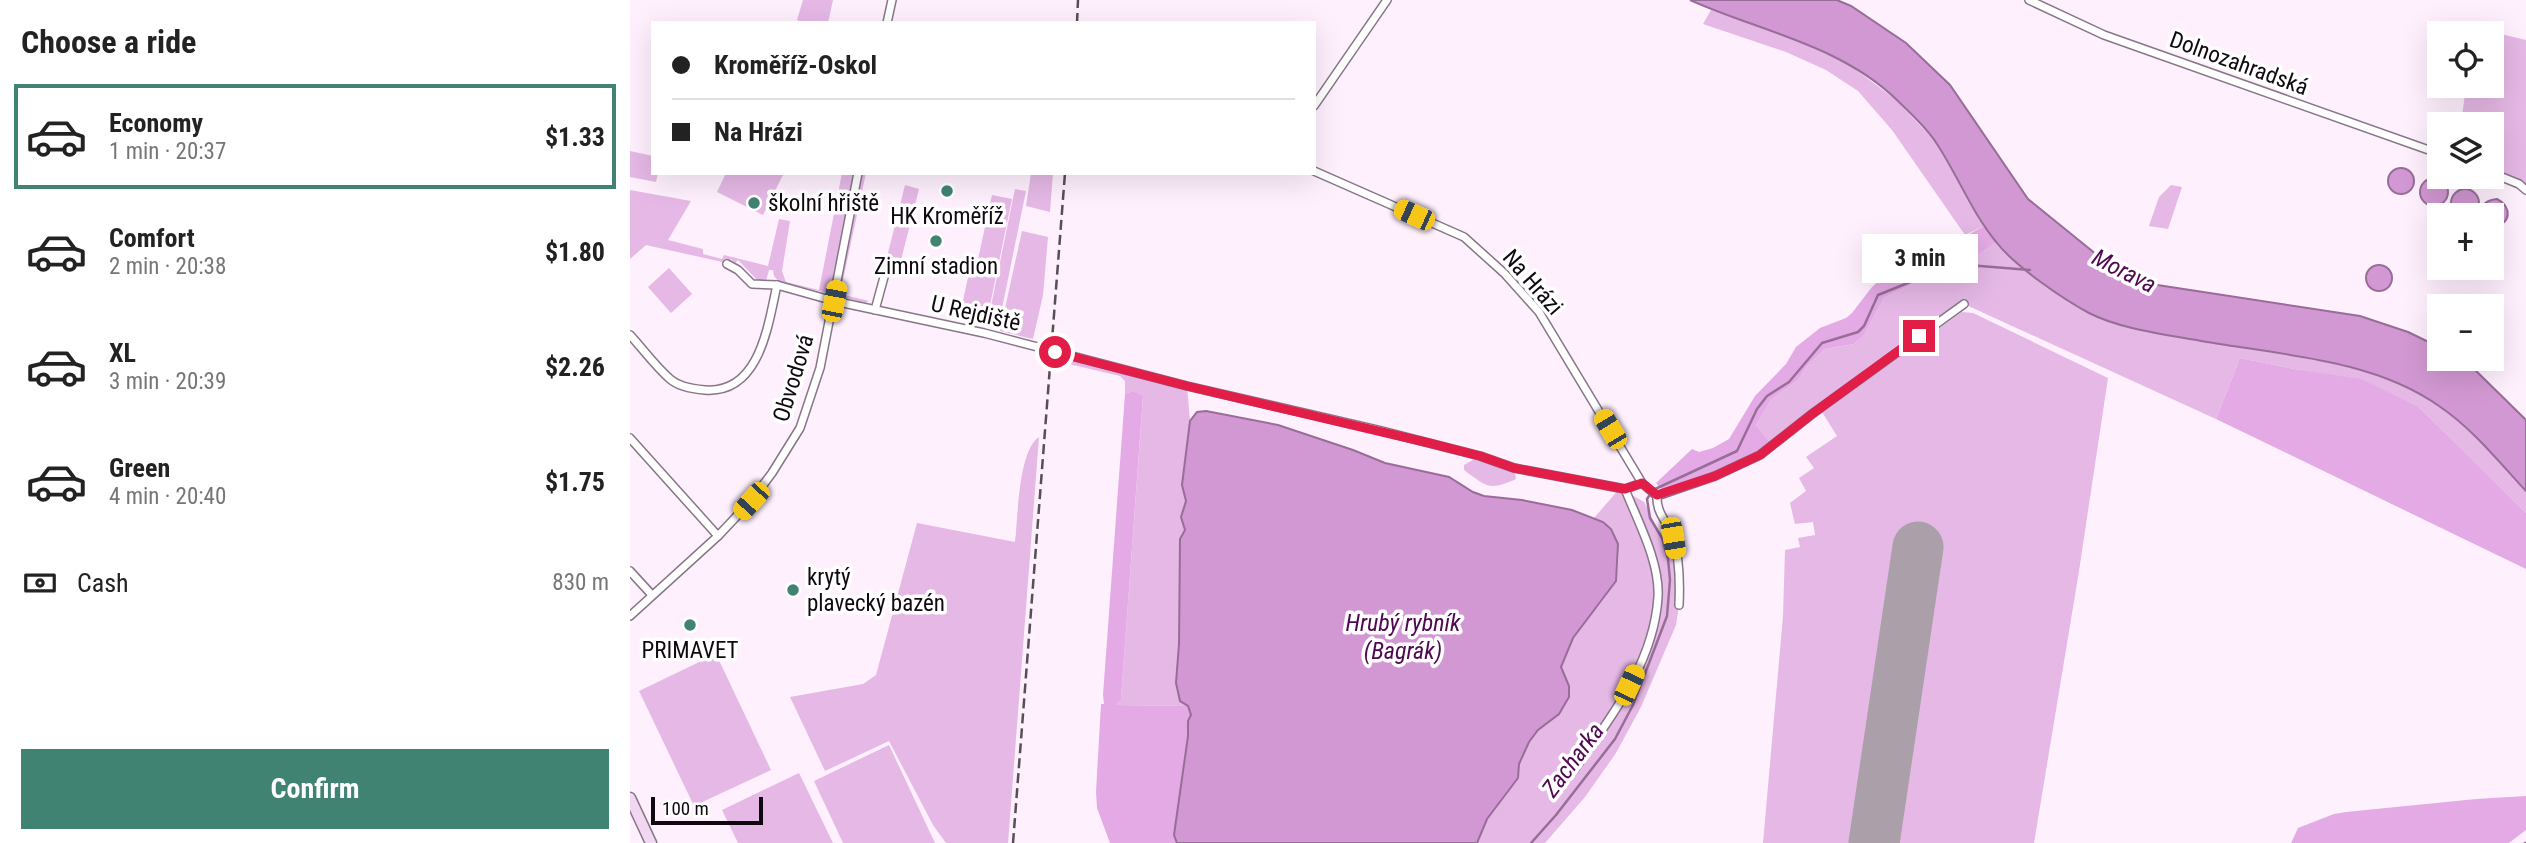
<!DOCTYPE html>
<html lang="en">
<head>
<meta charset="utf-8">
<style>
  :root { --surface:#fff; --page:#f6f6f6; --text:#222; --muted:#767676; --line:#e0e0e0; --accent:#418373 }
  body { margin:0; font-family:"Roboto Condensed",sans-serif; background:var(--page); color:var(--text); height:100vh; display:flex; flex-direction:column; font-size:26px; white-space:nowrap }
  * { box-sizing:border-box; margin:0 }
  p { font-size:23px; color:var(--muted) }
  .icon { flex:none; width:38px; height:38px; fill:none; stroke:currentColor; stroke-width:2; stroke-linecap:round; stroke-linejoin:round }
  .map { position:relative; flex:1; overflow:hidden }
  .panel { display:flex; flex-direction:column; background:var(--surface); width:630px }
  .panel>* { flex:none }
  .guide { position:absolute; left:21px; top:21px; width:665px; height:154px; border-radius:0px; box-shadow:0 7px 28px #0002; display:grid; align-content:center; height:154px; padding:0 21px; background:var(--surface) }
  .tools { position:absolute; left:1797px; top:21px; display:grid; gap:14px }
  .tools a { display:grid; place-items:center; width:77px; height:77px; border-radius:0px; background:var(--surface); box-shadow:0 7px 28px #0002; font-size:35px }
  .scale { position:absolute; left:21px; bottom:18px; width:112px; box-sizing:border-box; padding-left:7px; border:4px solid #0f090f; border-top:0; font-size:19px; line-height:24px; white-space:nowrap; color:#0f090f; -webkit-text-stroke:5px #fff; paint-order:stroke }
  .end { position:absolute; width:32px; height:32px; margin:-16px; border:9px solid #e11d48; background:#fff; box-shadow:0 0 0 4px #fff }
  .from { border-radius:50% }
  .bubble { position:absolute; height:49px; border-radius:0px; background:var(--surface); box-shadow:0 7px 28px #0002; font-size:23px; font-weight:700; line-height:49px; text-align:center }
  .car { position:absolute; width:21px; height:42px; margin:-21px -10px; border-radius:9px; box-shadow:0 0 5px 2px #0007; background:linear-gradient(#f5c518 24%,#345 0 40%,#f5c518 0 76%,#345 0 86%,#f5c518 0) }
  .guide b { display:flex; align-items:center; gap:24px; height:66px; font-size:26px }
  .guide b+b { border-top:2px solid var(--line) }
  .guide i { width:18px; height:18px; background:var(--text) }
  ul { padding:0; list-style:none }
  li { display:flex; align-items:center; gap:21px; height:105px; margin:0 14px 10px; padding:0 7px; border:4px solid transparent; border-radius:0px }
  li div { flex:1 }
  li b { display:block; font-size:26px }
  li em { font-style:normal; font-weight:700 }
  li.active { border-color:var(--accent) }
  li>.icon { width:63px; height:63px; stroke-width:1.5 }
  h2 { padding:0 21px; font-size:32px; line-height:84px }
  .pay { display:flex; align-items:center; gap:18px; height:77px; padding:0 21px; font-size:26px }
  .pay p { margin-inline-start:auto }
  .primary-button { display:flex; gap:14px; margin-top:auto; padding:14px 21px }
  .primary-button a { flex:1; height:80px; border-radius:0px; background:var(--accent); color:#fff; font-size:28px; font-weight:700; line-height:80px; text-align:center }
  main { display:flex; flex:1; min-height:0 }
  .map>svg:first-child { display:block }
  .green { fill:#e5b8e5 }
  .forest { fill:#e4aae5 }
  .water { fill:#d298d3; stroke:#986d98; stroke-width:2 }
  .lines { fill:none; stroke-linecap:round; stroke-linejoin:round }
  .stream { stroke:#986d98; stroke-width:2.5 }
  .runway { stroke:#ab9faa; stroke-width:51 }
  .street-casing { stroke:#877687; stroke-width:10 }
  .secondary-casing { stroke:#877687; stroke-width:13 }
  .street { stroke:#fff; stroke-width:7 }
  .secondary { stroke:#f1d7f1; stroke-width:10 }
  .rail { stroke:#574e56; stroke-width:2.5; stroke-dasharray:10 5; stroke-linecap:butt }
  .route { stroke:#e11d48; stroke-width:9 }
  .poi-dot { fill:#418373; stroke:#fff; stroke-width:2.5 }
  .labels { text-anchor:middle; stroke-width:7; stroke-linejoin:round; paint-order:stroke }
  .street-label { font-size:23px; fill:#0f090f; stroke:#fff }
  .poi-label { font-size:23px; fill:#0f090f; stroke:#fff }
  .water-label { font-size:24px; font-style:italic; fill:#4f0752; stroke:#fff }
</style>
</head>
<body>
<main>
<section class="panel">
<h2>Choose a ride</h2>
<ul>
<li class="active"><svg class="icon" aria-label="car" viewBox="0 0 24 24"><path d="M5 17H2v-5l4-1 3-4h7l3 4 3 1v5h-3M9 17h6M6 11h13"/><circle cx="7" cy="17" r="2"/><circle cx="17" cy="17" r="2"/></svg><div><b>Economy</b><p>1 min · 20:37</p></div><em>$1.33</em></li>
<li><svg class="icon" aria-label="car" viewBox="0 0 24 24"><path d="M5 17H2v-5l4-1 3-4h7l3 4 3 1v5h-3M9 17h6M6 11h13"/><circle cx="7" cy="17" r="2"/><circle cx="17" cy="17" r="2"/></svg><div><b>Comfort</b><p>2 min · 20:38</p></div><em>$1.80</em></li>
<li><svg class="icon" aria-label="car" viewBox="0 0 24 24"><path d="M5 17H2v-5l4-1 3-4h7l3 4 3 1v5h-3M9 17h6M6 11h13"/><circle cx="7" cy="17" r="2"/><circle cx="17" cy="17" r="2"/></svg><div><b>XL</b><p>3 min · 20:39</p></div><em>$2.26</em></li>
<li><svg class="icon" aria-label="car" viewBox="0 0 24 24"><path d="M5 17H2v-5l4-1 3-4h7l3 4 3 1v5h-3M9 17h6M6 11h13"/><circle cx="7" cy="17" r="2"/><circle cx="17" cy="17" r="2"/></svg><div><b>Green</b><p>4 min · 20:40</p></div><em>$1.75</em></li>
</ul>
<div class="pay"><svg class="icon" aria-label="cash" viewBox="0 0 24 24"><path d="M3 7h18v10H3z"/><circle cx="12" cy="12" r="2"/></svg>Cash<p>830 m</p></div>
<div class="primary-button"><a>Confirm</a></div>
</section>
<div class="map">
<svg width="1896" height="843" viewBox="0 0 1896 843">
  <rect width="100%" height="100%" fill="#fff0fe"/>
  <g class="green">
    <polygon points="173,0 203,0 198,23 174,23 167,20"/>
    <polygon points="1081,10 1157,36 1218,64 1265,99 1305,141 1354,226 1335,235 1262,130 1228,91 1196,70 1156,52 1073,24"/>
    <polygon points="1854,30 1896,40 1896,189 1862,171 1862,124 1831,124 1836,86 1862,86 1862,33 1853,33"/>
    <polygon points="0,151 23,156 23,173 28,173 26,182 0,177"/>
    <polygon points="96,173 154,173 133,215 87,192"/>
    <polygon points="212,173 224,173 202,284 198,293 149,282 144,276 143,270 139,270 136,281 128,281 108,260 105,263 101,259 97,263 16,245 0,259 0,190 61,201 38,240 73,249 73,254 92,259 94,255 138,266 149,219 160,221 152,271 156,282 189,290"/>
    <polygon points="231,173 236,173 211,289 214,295 239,301 235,303 212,297 209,292"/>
    <polygon points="401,173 423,173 420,212 396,206"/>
    <polygon points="275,185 289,189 268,272 254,269"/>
    <polygon points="1541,185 1552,187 1538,229 1519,226 1529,197"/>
    <polygon points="385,189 396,191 370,318 359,316"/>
    <polygon points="362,195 382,199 359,310 332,305 339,273 345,273"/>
    <polygon points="392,231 418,237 413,295 403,339 370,331"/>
    <polygon points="1366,242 1419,288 1462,314 1513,330 1735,369 1774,384 1810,406 1845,435 1896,491 1896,513 1790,408 1669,370 1610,358 1586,419 1334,304 1241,365 1140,442 1126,425 1141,400 1168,380 1177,366 1195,349 1224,344 1234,335 1254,298 1301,275 1332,267"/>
    <polygon points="39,268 62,294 41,313 18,287"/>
    <polygon points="1332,312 1343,313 1478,378 1449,571 1404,843 1263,843 1306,548 1272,543 1227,843 1133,843 1153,616 1155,550 1170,547 1168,538 1185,535 1183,522 1165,524 1160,503 1176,491 1169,478 1184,468 1176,457 1207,436 1192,412"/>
    <path d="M451,359L557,386L560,421L552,485L556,501C552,513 552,518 555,530L550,539L549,644L546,683L550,701L557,706L486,705L491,699L513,397L503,391L495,394V381L490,376L439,364V361Z"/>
    <path d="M409,437L378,843H316L303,825L259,741L195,771L160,697L233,684L246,675L287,523L385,542C388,518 388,451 409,437Z"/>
    <path d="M850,456L884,468L886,479C859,491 857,487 834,470V465Z"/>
    <path d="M990,488L1014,502L1044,562L1049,605L1046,625L1011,707L986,753L955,797L915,843H847L857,819L888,778L889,764L899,742L908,730L929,714L939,697C936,688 930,675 931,665C939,619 993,604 988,551C987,534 979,525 964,518Z"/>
    <polygon points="86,654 141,770 64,806 9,691"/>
    <polygon points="259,745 305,843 213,843 184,781"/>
    <polygon points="169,773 203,843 108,843 92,810"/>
  </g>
  <g class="forest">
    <path d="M1354,226L1366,242L1332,267L1301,275L1254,298L1234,335L1224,344L1195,349L1177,366L1168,380L1141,400L1126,425L1140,442C1110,466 1069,478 1032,490L1026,483L1062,449L1069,452L1083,448L1099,439L1125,396L1156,364L1166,347L1190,328L1216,318L1222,313L1242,287L1262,268L1272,265L1283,268L1301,261L1310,250Z"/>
    <polygon points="1610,358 1669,370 1731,379 1790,408 1896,513 1896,569 1586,419"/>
    <polygon points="503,391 513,396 491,699 486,705 557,706 561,710 544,834 547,843 480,843 467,808 466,792 471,704 474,704 473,695 495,394"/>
    <polygon points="1896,796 1896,830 1879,843 1661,843 1668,828 1704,814 1716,812 1846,799"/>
  </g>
  <g class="water">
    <path d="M1060,0H1207L1221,6L1276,43L1320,85L1398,199L1472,259L1521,284L1730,316L1778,332L1809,347L1810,359L1836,361L1896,420V491C1869,462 1843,429 1809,406C1744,360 1654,355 1577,342C1541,335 1492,330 1459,313C1433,299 1386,267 1367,243C1342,213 1328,176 1307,144C1297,128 1281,114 1268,101C1211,45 1129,31 1060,0Z"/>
    <circle cx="1771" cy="181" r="13"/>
    <circle cx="1804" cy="192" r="14"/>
    <circle cx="1835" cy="203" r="14"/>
    <path d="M1867,199C1883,207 1881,226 1862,226V215H1851C1850,204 1857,200 1867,199Z"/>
    <circle cx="1749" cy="278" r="13"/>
    <polygon points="576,411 648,425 723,450 755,463 819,477 843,492 854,496 892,500 942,510 973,522 981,529 988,544 986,581 943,638 931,667 939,686 939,697 929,714 908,730 899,742 889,764 888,778 857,819 847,843 547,843 544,835 558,736 558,721 561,715 558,706 550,701 546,683 549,644 550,539 555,530 551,517 556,501 552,485 560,421 567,412"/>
  </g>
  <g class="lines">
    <g class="stream">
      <polyline points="901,843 926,815 985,739 1003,705 1037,616 1040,580 1038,559 1032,538 1020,518 1017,499 1023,490 1107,451 1127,409 1137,396 1159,382 1192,343 1228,332 1234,326 1248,295 1325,264 1400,270"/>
      <polyline points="1895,843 1896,843"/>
    </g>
    <polyline class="runway" points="1244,843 1288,547"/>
    <defs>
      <g id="street">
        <polyline points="1399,0 1474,35 1810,154"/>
        <polyline points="257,23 262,0"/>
        <polyline points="684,106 757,0"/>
        <polyline points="684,171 834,237 874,273 909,312 1012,483 1027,496"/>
        <polyline points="1862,173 1889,184 1896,190"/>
        <polyline points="97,264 108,270 122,284 147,285"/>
        <polyline points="245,310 257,266"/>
        <path d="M0,335C13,349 25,366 40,379C49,387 63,389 75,390C130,394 138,325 147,285L204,301L354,333L557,386L748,430L850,456L884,468L995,489L1012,483"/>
        <polyline points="0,438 88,536"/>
        <polyline points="1027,496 1085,476 1130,455 1182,414 1334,304"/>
        <path d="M1027,496C1026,513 1037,521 1043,537C1050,559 1050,583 1049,605"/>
        <polyline points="0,571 22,595"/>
        <polyline points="0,616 88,536 121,501 142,473 170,428 190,368 228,173"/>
        <path d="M944,770C980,719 1024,663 1028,597C1030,562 1008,522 995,489"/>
      </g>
      <polyline id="secondary" points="0,798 21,843"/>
    </defs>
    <use href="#street" class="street-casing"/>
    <use href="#secondary" class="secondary-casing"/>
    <use href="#street" class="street"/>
    <use href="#secondary" class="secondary"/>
    <g class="rail">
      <polyline points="447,23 448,0"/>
      <polyline points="383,843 435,173"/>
    </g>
  </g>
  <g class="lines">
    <polyline class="route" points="425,352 557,386 799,443 850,456 884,468 995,489 1012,483 1027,495 1085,476 1130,455 1182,414 1289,336"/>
  </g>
  <g class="poi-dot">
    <circle cx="317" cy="191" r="7"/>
    <circle cx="124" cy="203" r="7"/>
    <circle cx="306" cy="241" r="7"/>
    <circle cx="163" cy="590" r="7"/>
    <circle cx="60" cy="625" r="7"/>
  </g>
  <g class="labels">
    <g class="street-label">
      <text transform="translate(1609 63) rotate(20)" y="8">Dolnozahradská</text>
      <text transform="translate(903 282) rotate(49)" y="8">Na Hrázi</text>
      <text transform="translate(346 313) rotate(13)" y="8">U Rejdiště</text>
      <text transform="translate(163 378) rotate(-73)" y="8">Obvodová</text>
    </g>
    <g class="poi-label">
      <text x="138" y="211" text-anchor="start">školní hřiště</text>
      <text x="317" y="224">HK Kroměříž</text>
      <text x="306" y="274">Zimní stadion</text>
      <text x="177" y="585" text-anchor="start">krytý<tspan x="177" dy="26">plavecký bazén</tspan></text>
      <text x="60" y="658">PRIMAVET</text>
    </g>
    <g class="water-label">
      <text transform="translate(1494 271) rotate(27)" y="8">Morava</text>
      <text x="773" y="631">Hrubý rybník<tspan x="773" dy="28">(Bagrák)</tspan></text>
      <text transform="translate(943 760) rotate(-53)" y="8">Zacharka</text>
    </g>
  </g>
</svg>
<div class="tools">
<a><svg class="icon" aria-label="locate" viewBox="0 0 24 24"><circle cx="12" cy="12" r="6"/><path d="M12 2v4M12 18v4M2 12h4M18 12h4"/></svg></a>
<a><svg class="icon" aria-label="layers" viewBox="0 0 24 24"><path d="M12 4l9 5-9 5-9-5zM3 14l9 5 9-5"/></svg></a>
<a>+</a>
<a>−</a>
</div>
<div class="scale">100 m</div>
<i class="end from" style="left:425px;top:352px"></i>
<i class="end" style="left:1289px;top:336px"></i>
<div class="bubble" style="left:1232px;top:234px;width:116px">3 min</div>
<i class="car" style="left:784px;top:215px;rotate:294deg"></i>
<i class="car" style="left:204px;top:301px;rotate:11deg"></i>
<i class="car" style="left:980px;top:429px;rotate:329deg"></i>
<i class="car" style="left:121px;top:501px;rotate:222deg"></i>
<i class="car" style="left:1043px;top:538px;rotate:170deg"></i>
<i class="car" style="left:999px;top:685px;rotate:25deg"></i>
<div class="guide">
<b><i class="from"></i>Kroměříž-Oskol</b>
<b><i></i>Na Hrázi</b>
</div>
</div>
</main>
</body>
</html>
